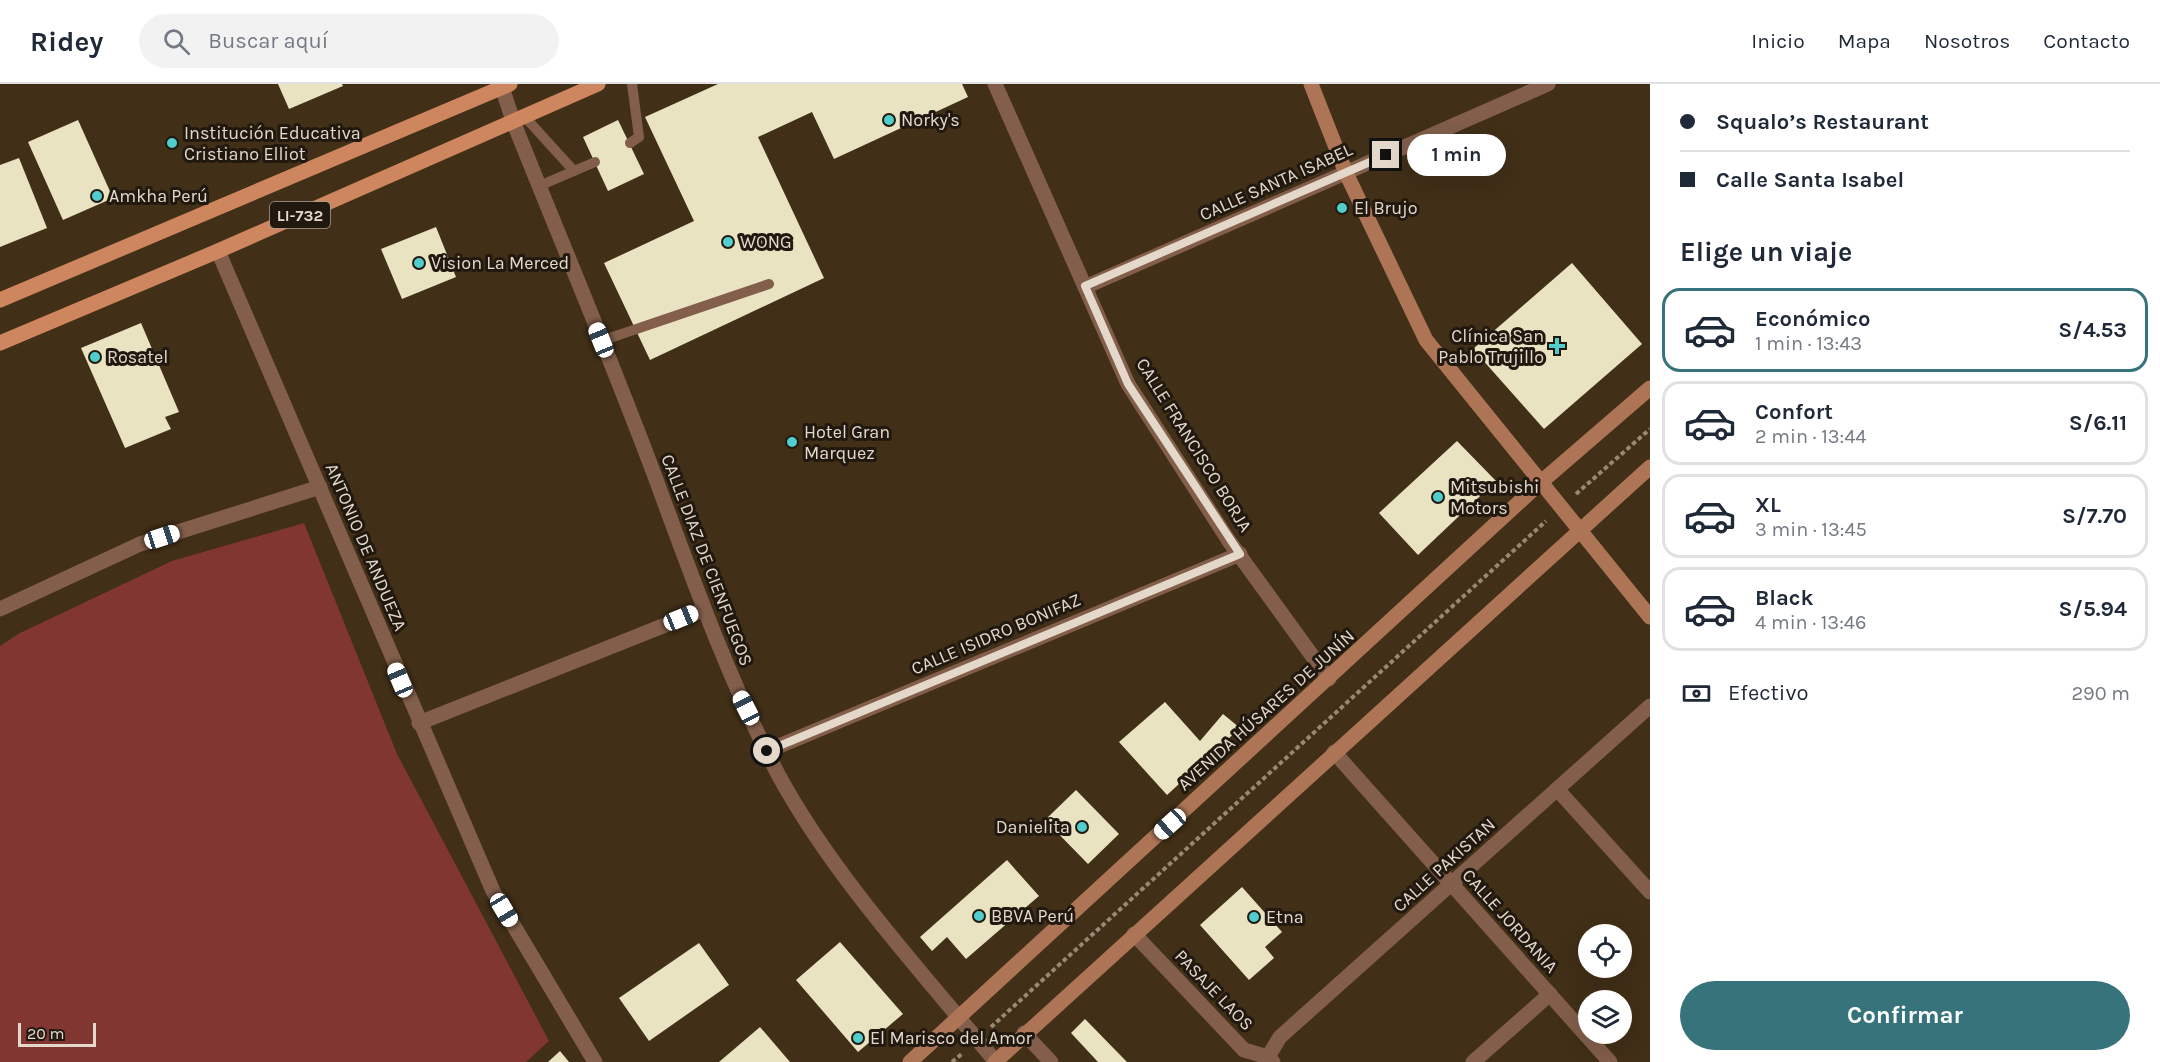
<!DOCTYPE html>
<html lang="es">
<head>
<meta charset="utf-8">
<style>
  :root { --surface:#fff; --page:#f2f2f3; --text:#1f2937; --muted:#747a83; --line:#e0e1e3; --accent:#36737b }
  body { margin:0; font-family:Karla,sans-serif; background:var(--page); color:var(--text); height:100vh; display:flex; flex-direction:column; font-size:22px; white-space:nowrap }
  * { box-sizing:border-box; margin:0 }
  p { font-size:20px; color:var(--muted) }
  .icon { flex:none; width:33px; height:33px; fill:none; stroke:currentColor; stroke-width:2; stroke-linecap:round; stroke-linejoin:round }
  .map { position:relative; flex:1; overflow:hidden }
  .panel { display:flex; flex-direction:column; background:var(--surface); width:510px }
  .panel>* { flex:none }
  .hud { display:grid; align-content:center; height:132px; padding:0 30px; background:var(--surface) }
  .fabs { position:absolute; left:1578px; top:840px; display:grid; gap:12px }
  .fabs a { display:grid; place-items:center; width:54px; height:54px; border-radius:50%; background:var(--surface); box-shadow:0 6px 24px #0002; font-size:30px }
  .scale { position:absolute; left:18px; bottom:15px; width:78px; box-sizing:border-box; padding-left:6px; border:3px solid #e3d8ca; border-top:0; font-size:16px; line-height:21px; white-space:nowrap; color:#e3d8ca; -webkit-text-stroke:4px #21190f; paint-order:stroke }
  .end { position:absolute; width:27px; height:27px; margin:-14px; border:8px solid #e3d8ca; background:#111; box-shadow:0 0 0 3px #111 }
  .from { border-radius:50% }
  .bubble { position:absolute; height:42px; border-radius:21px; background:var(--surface); box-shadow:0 6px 24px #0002; font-size:20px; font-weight:700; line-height:42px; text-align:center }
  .car { position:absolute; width:18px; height:36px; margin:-18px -9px; border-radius:8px; box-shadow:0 0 4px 2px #0007; background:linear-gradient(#fff 24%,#345 0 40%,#fff 0 76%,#345 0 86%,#fff 0) }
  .hud b { display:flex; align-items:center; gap:21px; height:57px; font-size:22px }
  .hud b+b { border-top:2px solid var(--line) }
  .hud i { width:15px; height:15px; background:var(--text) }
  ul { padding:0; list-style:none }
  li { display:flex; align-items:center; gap:18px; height:84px; margin:0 12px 9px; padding:0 18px; border:3px solid var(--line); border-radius:18px }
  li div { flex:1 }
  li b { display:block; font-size:22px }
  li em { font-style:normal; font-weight:700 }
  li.active { border-color:var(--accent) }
  li>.icon { width:54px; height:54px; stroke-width:1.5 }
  h2 { padding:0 30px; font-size:27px; line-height:72px }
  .pay { display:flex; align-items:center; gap:15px; height:66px; padding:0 30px; font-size:22px }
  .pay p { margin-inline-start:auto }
  .cta { display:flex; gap:12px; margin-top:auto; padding:12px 30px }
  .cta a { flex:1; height:69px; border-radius:36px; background:var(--accent); color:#fff; font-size:24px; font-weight:700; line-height:69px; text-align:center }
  header { display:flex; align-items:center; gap:36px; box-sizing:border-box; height:84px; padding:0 30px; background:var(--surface); border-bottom:2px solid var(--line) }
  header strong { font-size:28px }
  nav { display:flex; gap:33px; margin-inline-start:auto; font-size:21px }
  .search { width:420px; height:54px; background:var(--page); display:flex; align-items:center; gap:15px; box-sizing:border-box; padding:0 21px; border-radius:33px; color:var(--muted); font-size:22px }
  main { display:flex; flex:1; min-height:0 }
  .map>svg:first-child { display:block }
  .green { fill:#823632 }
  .building { fill:#e9e3c1 }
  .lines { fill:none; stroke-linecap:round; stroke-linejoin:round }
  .path { stroke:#978976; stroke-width:4; stroke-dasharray:4.5 3; stroke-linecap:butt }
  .lane { stroke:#825e4b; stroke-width:10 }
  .street { stroke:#825e4b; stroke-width:15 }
  .secondary { stroke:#ad7556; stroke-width:15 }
  .primary { stroke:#ce865e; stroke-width:15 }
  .route { stroke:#e3d8ca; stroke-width:8 }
  .poi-dot { fill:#52cdce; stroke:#21190f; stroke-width:2 }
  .labels { text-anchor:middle; stroke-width:6; stroke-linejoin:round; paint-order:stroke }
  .shield { fill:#21190f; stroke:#a99f92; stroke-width:1.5 }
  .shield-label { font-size:16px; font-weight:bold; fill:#e3d8ca }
  .poi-label { font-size:18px; fill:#e3d8ca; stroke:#21190f; text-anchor:start }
  .street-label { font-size:18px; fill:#e3d8ca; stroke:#21190f }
</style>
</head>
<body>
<header>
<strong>Ridey</strong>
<div class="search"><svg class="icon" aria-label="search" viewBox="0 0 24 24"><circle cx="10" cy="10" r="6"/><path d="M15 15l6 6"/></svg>Buscar aquí</div>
<nav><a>Inicio</a><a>Mapa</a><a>Nosotros</a><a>Contacto</a></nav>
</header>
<main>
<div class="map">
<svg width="1650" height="978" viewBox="0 0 1650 978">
  <rect width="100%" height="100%" fill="#412f17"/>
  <polygon class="green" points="304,439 397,670 549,957 526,978 0,978 0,562 20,549 172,477"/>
  <g class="building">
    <polygon points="278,0 342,0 343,2 289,25"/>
    <polygon points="718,0 962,0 968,13 834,75 812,28 758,53 824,194 650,276 604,179 694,137 645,33"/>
    <polygon points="78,36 113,114 63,136 28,58"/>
    <polygon points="618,36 644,90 608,107 583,53"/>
    <polygon points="19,74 47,144 0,163 0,81"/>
    <polygon points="436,143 456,193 402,215 381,165"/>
    <polygon points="1572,179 1642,260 1544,345 1473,265"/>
    <polygon points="141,239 179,328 165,333 171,345 125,364 81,264"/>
    <polygon points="1457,357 1496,397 1418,471 1379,429"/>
    <polygon points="1165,618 1200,657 1223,630 1240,644 1167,711 1119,658"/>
    <polygon points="1076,706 1119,750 1088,780 1045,736"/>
    <polygon points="1007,776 1039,812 966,875 947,853 932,867 920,853"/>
    <polygon points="1242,803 1282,848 1265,863 1274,874 1249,896 1200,841"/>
    <polygon points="840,858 903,930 858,968 796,896"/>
    <polygon points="699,859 729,901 649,957 619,914"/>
    <polygon points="1085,935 1127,978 1098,978 1071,949"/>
    <polygon points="760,943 790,978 719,978"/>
    <polygon points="560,967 569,978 548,978"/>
  </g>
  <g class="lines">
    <g class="path">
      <polyline points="1576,410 1650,345"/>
      <polyline points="991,943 1546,437"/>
      <polyline points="952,978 963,969"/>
    </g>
    <g class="lane">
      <polyline points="524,32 574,87 595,78"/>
      <polyline points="630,59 639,53 632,0"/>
      <polyline points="539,102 574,87"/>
      <polyline points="601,257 769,200"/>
    </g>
    <g class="street">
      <path d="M501,0L513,37C560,155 610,272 654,390C692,493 728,595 779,692C834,793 922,888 995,977"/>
      <polyline points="995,0 1128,300 1229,457 1329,595"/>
      <polyline points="218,167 493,807 595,978"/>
      <polyline points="1085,203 1548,0"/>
      <polyline points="0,525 140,460 320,403"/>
      <polyline points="419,639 703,526"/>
      <polyline points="767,667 1240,470"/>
      <polyline points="1334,668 1610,978"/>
      <polyline points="1557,705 1650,808"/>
      <polyline points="1134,850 1244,966 1268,973 1273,978"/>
      <polyline points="1024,949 1051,978"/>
      <polyline points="1268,973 1280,953 1650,622"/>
      <polyline points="1473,978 1550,910"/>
    </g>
    <g class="secondary">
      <polyline points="1311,0 1346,89 1426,256 1650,533"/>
      <polyline points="910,978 1540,399 1650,304"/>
      <polyline points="995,978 1650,383"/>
    </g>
    <g class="primary">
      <polyline points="0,216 510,0"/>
      <polyline points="0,259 218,167 598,0"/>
    </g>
  </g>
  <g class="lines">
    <polyline class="route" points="767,667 1240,470 1128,300 1085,202 1386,71"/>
  </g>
  <g class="poi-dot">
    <circle cx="889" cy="36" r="6"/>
    <circle cx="172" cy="59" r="6"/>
    <circle cx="97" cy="112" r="6"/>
    <circle cx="1342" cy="124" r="6"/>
    <circle cx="728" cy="158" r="6"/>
    <circle cx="419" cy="179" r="6"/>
    <path d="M1554 253h6v6h6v6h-6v6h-6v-6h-6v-6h6z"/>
    <circle cx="95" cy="273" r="6"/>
    <circle cx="792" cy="358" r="6"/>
    <circle cx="1438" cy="413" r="6"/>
    <circle cx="1082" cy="743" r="6"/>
    <circle cx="979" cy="832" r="6"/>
    <circle cx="1254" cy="833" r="6"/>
    <circle cx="858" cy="954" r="6"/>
  </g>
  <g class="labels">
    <rect class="shield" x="270" y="118" width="60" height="26" rx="4.5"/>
    <g class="shield-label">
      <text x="300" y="137">LI-732</text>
    </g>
    <g class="poi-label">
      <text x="901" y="42">Norky's</text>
      <text x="184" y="55">Institución Educativa<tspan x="184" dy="21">Cristiano Elliot</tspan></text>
      <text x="109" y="118">Amkha Perú</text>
      <text x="1354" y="130">El Brujo</text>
      <text x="740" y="164">WONG</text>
      <text x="431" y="185">Vision La Merced</text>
      <text x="1544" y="258" text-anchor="end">Clínica San<tspan x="1544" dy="21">Pablo Trujillo</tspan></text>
      <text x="107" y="279">Rosatel</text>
      <text x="804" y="354">Hotel Gran<tspan x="804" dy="21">Marquez</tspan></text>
      <text x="1450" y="409">Mitsubishi<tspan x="1450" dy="21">Motors</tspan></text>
      <text x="1070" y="749" text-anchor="end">Danielita</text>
      <text x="991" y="838">BBVA Perú</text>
      <text x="1266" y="839">Etna</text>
      <text x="870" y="960">El Marisco del Amor</text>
    </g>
    <g class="street-label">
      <text transform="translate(1276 98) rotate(-24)" y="6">CALLE SANTA ISABEL</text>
      <text transform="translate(1194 361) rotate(58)" y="6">CALLE FRANCISCO BORJA</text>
      <text transform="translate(366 463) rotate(67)" y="6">ANTONIO DE ANDUEZA</text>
      <text transform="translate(707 476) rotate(69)" y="6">CALLE DIAZ DE CIENFUEGOS</text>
      <text transform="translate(996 550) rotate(-23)" y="6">CALLE ISIDRO BONIFAZ</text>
      <text transform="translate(1266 626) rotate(-42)" y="6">AVENIDA HÚSARES DE JUNÍN</text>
      <text transform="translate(1444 781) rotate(-42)" y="6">CALLE PAKISTAN</text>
      <text transform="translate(1510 837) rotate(48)" y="6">CALLE JORDANIA</text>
      <text transform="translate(1214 906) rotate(46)" y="6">PASAJE LAOS</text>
    </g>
  </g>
</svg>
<div class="fabs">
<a><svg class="icon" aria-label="locate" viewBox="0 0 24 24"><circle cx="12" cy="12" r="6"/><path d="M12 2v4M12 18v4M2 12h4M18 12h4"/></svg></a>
<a><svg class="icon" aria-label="layers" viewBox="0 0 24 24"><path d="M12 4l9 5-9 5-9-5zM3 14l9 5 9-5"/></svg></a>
</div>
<div class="scale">20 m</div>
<i class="end from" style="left:767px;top:667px"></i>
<i class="end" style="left:1386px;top:71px"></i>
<div class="bubble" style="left:1407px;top:50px;width:99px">1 min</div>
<i class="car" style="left:601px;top:256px;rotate:338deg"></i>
<i class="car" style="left:162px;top:453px;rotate:72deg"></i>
<i class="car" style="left:681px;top:534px;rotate:68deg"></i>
<i class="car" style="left:400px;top:596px;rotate:337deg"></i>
<i class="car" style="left:746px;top:624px;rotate:333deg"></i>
<i class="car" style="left:1170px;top:740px;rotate:228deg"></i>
<i class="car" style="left:504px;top:826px;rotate:149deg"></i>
</div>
<section class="panel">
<div class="hud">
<b><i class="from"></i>Squalo’s Restaurant</b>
<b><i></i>Calle Santa Isabel</b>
</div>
<h2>Elige un viaje</h2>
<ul>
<li class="active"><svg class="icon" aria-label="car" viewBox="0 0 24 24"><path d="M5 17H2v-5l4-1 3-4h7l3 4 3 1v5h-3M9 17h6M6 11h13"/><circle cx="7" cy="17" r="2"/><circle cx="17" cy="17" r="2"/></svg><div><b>Económico</b><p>1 min · 13:43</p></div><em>S/4.53</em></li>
<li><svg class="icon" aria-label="car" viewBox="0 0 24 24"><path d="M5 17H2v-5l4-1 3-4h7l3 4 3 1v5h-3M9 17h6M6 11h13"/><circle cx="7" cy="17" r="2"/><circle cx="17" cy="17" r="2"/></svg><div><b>Confort</b><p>2 min · 13:44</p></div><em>S/6.11</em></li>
<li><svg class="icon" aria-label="car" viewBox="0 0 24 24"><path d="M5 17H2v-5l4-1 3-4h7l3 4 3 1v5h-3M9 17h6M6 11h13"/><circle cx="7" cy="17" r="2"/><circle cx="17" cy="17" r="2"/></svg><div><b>XL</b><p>3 min · 13:45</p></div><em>S/7.70</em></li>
<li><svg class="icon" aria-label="car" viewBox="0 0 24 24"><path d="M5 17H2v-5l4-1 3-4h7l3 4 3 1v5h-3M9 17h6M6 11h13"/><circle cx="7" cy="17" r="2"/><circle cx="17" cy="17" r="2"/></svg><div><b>Black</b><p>4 min · 13:46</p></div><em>S/5.94</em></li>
</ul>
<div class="pay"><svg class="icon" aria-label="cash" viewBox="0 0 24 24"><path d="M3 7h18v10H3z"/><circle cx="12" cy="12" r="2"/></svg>Efectivo<p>290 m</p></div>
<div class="cta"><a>Confirmar</a></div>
</section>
</main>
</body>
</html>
